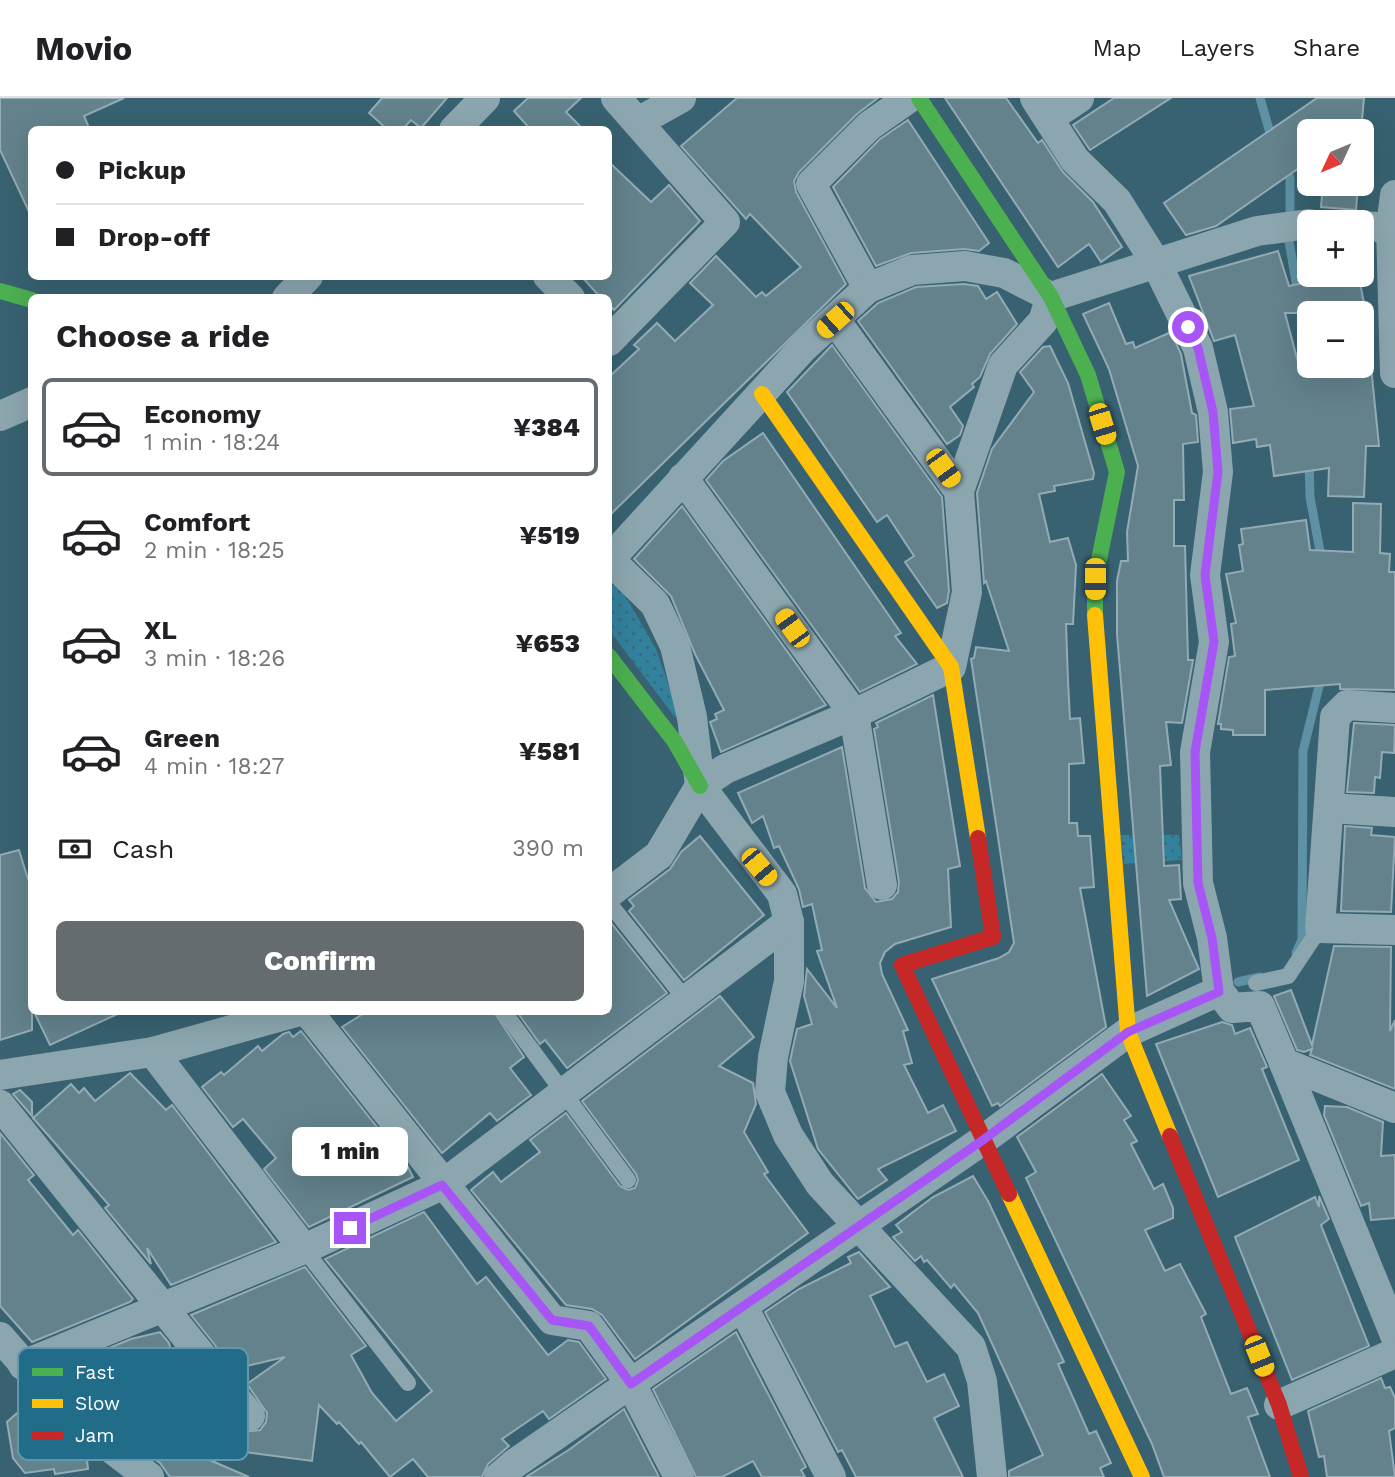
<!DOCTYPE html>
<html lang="en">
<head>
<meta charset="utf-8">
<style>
  :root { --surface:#fff; --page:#f2f2f2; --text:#202124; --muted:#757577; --line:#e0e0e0; --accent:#656c70 }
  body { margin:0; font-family:"Work Sans",sans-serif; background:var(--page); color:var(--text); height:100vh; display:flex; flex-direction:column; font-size:26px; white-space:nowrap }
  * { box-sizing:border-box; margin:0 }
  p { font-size:23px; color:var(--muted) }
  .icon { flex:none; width:38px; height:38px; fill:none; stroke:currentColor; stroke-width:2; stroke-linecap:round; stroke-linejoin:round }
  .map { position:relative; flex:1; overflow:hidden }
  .drawer { position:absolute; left:28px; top:196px; width:584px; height:721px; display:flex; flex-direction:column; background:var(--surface); border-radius:10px; box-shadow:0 7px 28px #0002 }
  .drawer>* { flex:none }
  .hud { position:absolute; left:28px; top:28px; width:584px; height:154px; border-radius:10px; box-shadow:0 7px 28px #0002; display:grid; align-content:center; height:154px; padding:0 28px; background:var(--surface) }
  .needle { width:46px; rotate:226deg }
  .controls { position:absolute; left:1297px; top:21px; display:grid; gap:14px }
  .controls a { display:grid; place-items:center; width:77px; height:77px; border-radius:10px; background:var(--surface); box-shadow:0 7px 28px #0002; font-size:35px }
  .end { position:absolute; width:32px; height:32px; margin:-16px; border:9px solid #a855f7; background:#fff; box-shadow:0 0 0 4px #fff }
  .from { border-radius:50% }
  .bubble { position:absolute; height:49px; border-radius:10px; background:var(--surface); box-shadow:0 7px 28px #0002; font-size:23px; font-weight:800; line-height:49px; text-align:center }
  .car { position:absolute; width:21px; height:42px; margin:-21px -10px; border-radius:9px; box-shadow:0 0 5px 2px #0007; background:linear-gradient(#f5c518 24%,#345 0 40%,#f5c518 0 76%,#345 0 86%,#f5c518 0) }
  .hud b { display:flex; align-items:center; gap:24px; height:66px; font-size:26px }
  .hud b+b { border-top:2px solid var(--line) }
  .hud i { width:18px; height:18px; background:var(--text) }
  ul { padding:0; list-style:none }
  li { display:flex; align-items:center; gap:21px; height:98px; margin:0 14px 10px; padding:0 14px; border:4px solid transparent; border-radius:10px }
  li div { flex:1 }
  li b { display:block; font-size:26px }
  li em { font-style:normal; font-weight:800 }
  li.selected { border-color:var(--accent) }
  li>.icon { width:63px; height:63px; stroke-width:1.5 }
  h2 { padding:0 28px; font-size:32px; line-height:84px }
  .pay { display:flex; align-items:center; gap:18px; height:77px; padding:0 28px; font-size:26px }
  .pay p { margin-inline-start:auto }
  .primary-button { display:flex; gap:14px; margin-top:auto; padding:14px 28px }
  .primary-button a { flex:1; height:80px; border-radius:10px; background:var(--accent); color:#fff; font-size:28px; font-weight:800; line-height:80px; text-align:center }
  header { display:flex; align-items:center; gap:42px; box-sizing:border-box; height:98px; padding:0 35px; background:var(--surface); border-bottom:2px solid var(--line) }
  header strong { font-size:33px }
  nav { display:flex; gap:38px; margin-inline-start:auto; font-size:24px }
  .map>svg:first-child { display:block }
  .grass { fill:url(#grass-dots) }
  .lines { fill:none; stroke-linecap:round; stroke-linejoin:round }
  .stream { stroke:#5e91a4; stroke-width:9 }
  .building { fill:#63828c; stroke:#93abb4; stroke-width:2 }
  .lane { stroke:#8ca6af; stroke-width:16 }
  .street { stroke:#8ca6af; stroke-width:30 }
  .fast { stroke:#4caf50; stroke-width:16 }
  .slow { stroke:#ffc107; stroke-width:16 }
  .jam { stroke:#c62828; stroke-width:16 }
  .route { stroke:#a855f7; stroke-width:9 }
  .key { fill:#206c89; stroke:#6398ac; stroke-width:2 }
  .key-label { font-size:19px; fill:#fff }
</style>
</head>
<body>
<header>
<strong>Movio</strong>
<nav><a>Map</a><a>Layers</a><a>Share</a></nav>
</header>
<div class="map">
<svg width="1395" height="1379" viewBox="0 0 1395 1379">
  <defs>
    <pattern id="grass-dots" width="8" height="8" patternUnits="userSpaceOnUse" patternTransform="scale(1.75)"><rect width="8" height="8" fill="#32819d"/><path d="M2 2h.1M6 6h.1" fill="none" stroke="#3e6979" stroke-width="1.8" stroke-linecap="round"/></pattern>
  </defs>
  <rect width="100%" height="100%" fill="#386271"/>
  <g class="grass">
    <polygon points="615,480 656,551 684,631 609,532 609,486"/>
    <polygon points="1121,737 1179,737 1182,762 1124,766"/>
  </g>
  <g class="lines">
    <g class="stream">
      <polyline points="1260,0 1272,42"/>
      <polyline points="1284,67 1290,80 1290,113"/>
      <polyline points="1289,143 1309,260"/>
      <polyline points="1309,364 1310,399 1322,464"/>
      <polyline points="1296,855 1302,842 1303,653 1322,576"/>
      <polyline points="1238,884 1260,879"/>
    </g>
  </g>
  <g class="building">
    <polygon points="0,0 124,0 84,18 90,32 32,32 32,120 0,52"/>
    <polygon points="382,0 447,0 421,30 411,22 402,32 388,32 369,15"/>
    <polygon points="528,0 581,0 566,14 584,32 531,32 514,13"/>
    <polygon points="737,0 878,0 857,16 799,74 794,83 796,94 846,186 609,418 609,279 639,251 634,247 657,225 675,243 713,207 690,185 716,158 756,199 762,194 766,198 801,169 750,116 746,121 681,48"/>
    <polygon points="945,0 1006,0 1038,45 1042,42 1063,74 1093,104 1122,149 1101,164 1089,146 1058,169"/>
    <polygon points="1114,0 1171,0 1090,52 1073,27"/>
    <polygon points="1317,0 1364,0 1361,33 1309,33 1309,63 1216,128 1186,137 1164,105"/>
    <polygon points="908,22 989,145 979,153 964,151 911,155 876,168 833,89 880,41"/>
    <polygon points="609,64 651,104 669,87 700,123 614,212 609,207 609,200 601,200 581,178 609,178"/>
    <polygon points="1323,86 1358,86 1356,112 1321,109"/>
    <polygon points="1278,153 1289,188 1341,177 1350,177 1349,182 1359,180 1366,215 1285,215 1299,268 1371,268 1379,348 1366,348 1364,399 1328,398 1329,370 1274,378 1270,347 1257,349 1256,341 1233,345 1230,311 1254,308 1235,237 1214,243 1189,178"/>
    <polygon points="964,186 978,188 986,201 997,194 1017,226 990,256 980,279 972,286 974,289 950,309 963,328 960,337 947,346 858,223 878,205 916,189"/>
    <polygon points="1109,205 1126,246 1133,244 1135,250 1171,234 1181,256 1192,315 1196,317 1198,344 1183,346 1184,402 1174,402 1174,448 1185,448 1188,562 1193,562 1182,625 1166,624 1171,667 1160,668 1164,768 1179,767 1181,801 1169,802 1199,871 1147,898 1117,536 1117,483 1121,463 1128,463 1127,434 1138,368 1109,271 1083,216"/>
    <polygon points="832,247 942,399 949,493 947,505 937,510 905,464 914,458 887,417 877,424 787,294"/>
    <polygon points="1050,248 1068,285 1094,375 1093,381 1054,388 1055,393 1039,396 1050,444 1068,440 1076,467 1073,526 1066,526 1068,583 1070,621 1080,620 1084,665 1069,666 1069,725 1077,725 1078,738 1090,738 1094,789 1080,790 1106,929 1000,1008 998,1005 992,1008 932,881 999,860 1009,854 1014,845 971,561 974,560 976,549 1009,553 986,483 984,485 977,395 992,351 1034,294 1020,274 1043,249"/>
    <polygon points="763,335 901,535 895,538 917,566 860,594 706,382 723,363"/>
    <polygon points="1353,405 1381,406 1380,455 1390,456 1389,474 1395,474 1395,592 1340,591 1340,586 1265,592 1265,637 1233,637 1233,632 1221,631 1221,626 1218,626 1229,559 1235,558 1231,526 1236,525 1226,476 1243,473 1239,447 1243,446 1241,431 1306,422 1310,452 1353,454"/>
    <polygon points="682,408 826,607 721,654 710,624 717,621 715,616 724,612 695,556 671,498 634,461"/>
    <polygon points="933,597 960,768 948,771 951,829 895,846 885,854 880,865 882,876 908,932 903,933 912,965 904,967 928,1015 943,1007 956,1033 878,1071 887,1082 858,1101 818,1051 790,963 797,931 812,926 804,898 807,871 837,910 817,853 822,852 812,806 803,809 799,791 779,748 774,750 763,718 752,725 738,695 842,649 865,790 876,804 892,801 898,794 899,784 874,631 878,629 876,625"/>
    <polygon points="1354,625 1395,627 1394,655 1382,654 1380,680 1375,679 1374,695 1347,694"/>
    <polygon points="1345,728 1372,730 1371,737 1395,739 1391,814 1341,813"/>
    <polygon points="700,738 764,817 684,882 629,813 634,808 629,802 670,771 681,754"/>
    <polygon points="19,752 28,781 32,780 32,932 0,942 0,757"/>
    <polygon points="612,826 667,895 567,970 545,942 540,946 517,914 609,914 609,829"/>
    <polygon points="1334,848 1391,849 1390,933 1395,922 1395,991 1310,957 1312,951 1304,954 1297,952 1274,898 1291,892 1312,947"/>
    <polygon points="720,898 754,939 719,968 753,985 756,1006 744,1034 768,1074 764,1076 808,1135 635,1261 602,1217 592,1211 566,1207 471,1092 493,1074 501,1084 540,1054 530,1042 566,1015 620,1088 628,1092 635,1090 638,1082 636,1076 582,1003"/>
    <polygon points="34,914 122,914 50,947"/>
    <polygon points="366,914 494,914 524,959 510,970 531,997 497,1023 490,1015 442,1055 342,929"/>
    <polygon points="1222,924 1232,927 1235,936 1250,930 1267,969 1262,971 1299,1062 1218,1099 1156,946"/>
    <polygon points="301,933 407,1067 413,1079 309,1129 264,1071 276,1060 243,1021 233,1029 202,989 221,974 224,977 258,948 262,953 283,936 289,934 293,939"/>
    <polygon points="130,975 166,1012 172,1007 276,1144 171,1187 147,1150 151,1166 105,1110 109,1107 33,1020 71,986 79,995 84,990 95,1003"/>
    <polygon points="1102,976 1131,1018 1124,1022 1137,1043 1131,1046 1154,1091 1163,1086 1173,1110 1173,1120 1145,1132 1165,1173 1180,1166 1206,1216 1201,1219 1231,1296 1247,1290 1258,1316 1248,1319 1270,1379 1164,1379 1152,1346 1026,1080 1036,1074 1017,1039"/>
    <polygon points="20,992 32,1004 32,1018 13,996"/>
    <polygon points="1325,1008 1347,1009 1383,1024 1381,1058 1395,1057 1395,1120 1371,1122 1369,1105 1361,1108 1324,1017"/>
    <polygon points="0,1035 34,1077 28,1082 73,1137 78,1132 133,1201 130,1204 32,1244 0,1208"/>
    <polygon points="973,1078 988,1103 1064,1264 1058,1266 1089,1336 1096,1333 1111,1365 1100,1370 1104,1379 1009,1379 1009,1373 1043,1357 978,1215 954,1186 951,1190 927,1162 924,1164 921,1158 915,1163 893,1139 902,1134 896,1127 933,1099"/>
    <polygon points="1319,1098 1329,1121 1321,1127 1369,1248 1292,1282 1235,1139 1315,1099 1319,1109"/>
    <polygon points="424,1114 477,1186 486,1179 548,1257 568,1242 579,1244 606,1281 549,1321 543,1313 502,1341 509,1348 488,1366 482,1379 428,1379 413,1361 390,1379 361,1344 359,1346 339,1324 337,1326 319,1307 312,1363 168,1344 249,1379 170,1379 160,1365 81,1305 58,1279 60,1277 56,1272 131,1241 160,1234 169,1245 178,1284 150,1291 162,1346 218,1306 243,1334 260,1332 266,1324 267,1315 247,1286 285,1259 234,1271 191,1217 305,1169 366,1248 351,1257 372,1295 396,1323 432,1293 325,1161"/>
    <polygon points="859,1154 890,1189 870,1198 895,1249 907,1244 927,1284 944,1276 959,1308 934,1320 963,1379 856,1379 842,1352 838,1354 765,1214 799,1191 851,1165 848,1159"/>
    <polygon points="736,1234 806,1369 801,1372 805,1379 762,1379 753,1363 722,1379 696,1379 653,1291"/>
    <polygon points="1381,1280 1385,1290 1390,1289 1395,1300 1395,1330 1389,1333 1395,1379 1327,1379 1324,1358 1319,1359 1308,1313"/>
    <polygon points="32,1302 56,1330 86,1353 88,1371 55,1376 54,1371 25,1375 13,1360 7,1324"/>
    <polygon points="624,1311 659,1379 526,1379 570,1351"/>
  </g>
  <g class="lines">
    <g class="lane">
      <polyline points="609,805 686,902"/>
      <polyline points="1256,885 1288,878 1320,830"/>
      <polyline points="504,914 628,1082"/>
      <polyline points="304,1151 408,1285"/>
    </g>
    <g class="street">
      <polyline points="1035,0 1075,62 1117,103 1157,167 1198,250 1213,314 1218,374 1205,477 1214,544 1195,654 1198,785 1212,840 1219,893 1232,910 1260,908 1284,965 1395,1010"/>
      <polyline points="1049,20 1079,0"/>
      <polyline points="638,24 681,0"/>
      <polyline points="454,32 485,0"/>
      <polyline points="1395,97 1391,129 1395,275"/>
      <polyline points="1362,128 1395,130"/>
      <polyline points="548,178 570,200"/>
      <polyline points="868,190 811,86 869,28 909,0"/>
      <polyline points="287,200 308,178"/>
      <polyline points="835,222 959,393"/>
      <polyline points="609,243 725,124 616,0"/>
      <polyline points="0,318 32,304"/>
      <polyline points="683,380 854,616 882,787"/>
      <polyline points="609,461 655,506 675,548 692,619 700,688 782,796 789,824 789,883 773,959 770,994 788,1037 820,1086 971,1249 982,1283 992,1379"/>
      <polyline points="610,461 803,250 868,190 912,172 965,168 1004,175 1051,199 1257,133 1309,126"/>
      <polyline points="1395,610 1347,607 1335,619 1320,830 1395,832"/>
      <polyline points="1329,710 1395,714"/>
      <polyline points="609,795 659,757 700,688 725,671 854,616 951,569 967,494 959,393 1003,267 1043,223 1051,199"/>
      <polyline points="308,914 552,1222 589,1228 631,1286 679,1379"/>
      <polyline points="153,954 304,1151"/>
      <polyline points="1284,965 1395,1237"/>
      <polyline points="0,977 153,954 296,914"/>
      <polyline points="0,1007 250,1318"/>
      <polyline points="743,1209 831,1379"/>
      <polyline points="0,1239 69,1318 149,1379"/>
      <polyline points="23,1267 304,1151 442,1087 789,824"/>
      <polyline points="1279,1307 1395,1255"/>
      <polyline points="499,1379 514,1366 983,1042 1128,934 1219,893"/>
    </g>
    <g class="fast">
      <polyline points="919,0 1051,199 1088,277 1117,374 1095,481 1095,517"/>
      <polyline points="0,193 32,202"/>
      <polyline points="609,558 675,644 700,688"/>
    </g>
    <g class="slow">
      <polyline points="762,296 951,569 978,740"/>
      <polyline points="1095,517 1128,934 1170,1038"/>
      <polyline points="1009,1096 1142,1379"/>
    </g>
    <g class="jam">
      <polyline points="978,740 993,839 902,867 1009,1096"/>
      <polyline points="1170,1038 1279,1307 1301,1379"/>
    </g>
  </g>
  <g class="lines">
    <polyline class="route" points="350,1130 442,1087 552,1222 589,1228 631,1286 983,1042 1128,934 1219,894 1212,840 1198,785 1195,654 1214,544 1205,477 1218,374 1213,314 1198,250 1188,229"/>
  </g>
  <rect x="18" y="1250" width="230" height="112" rx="10" class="key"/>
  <rect x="32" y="1270" width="31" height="8" fill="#4caf50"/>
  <rect x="32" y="1301" width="31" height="9" fill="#ffc107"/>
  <rect x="32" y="1333" width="31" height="8" fill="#c62828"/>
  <g class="key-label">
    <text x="75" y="1281">Fast</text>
    <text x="75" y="1312">Slow</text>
    <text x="75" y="1344">Jam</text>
  </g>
</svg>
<div class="controls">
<a><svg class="needle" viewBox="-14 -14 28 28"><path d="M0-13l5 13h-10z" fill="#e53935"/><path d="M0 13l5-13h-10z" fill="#757577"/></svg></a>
<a>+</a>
<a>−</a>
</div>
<i class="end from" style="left:1188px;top:229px"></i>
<i class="end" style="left:350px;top:1130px"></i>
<div class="bubble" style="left:292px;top:1029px;width:116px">1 min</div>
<i class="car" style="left:835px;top:222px;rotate:228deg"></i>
<i class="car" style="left:1102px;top:326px;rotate:163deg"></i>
<i class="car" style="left:943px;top:370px;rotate:144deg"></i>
<i class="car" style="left:1095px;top:481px;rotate:180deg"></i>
<i class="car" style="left:792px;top:530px;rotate:324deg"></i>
<i class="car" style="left:759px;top:769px;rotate:140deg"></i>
<i class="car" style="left:1259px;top:1258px;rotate:158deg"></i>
<div class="hud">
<b><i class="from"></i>Pickup</b>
<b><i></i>Drop-off</b>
</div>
<section class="drawer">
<h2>Choose a ride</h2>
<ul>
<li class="selected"><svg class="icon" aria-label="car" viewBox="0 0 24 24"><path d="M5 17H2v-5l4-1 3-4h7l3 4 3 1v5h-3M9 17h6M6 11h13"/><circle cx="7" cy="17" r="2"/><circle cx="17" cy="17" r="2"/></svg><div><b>Economy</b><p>1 min · 18:24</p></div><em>¥384</em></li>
<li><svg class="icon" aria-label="car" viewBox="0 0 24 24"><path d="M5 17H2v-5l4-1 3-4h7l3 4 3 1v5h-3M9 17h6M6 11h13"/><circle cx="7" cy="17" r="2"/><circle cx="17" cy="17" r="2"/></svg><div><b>Comfort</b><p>2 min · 18:25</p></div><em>¥519</em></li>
<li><svg class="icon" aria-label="car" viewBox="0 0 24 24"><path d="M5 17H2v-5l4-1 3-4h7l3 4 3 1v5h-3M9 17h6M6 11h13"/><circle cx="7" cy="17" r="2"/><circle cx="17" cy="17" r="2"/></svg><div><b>XL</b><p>3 min · 18:26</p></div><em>¥653</em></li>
<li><svg class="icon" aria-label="car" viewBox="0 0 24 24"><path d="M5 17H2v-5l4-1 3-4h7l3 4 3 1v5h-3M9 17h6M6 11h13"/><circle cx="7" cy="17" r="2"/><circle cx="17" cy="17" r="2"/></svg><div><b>Green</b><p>4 min · 18:27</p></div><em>¥581</em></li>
</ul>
<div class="pay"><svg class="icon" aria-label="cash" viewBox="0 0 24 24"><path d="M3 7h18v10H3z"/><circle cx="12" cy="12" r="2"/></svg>Cash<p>390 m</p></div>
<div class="primary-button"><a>Confirm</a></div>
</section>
</div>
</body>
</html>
